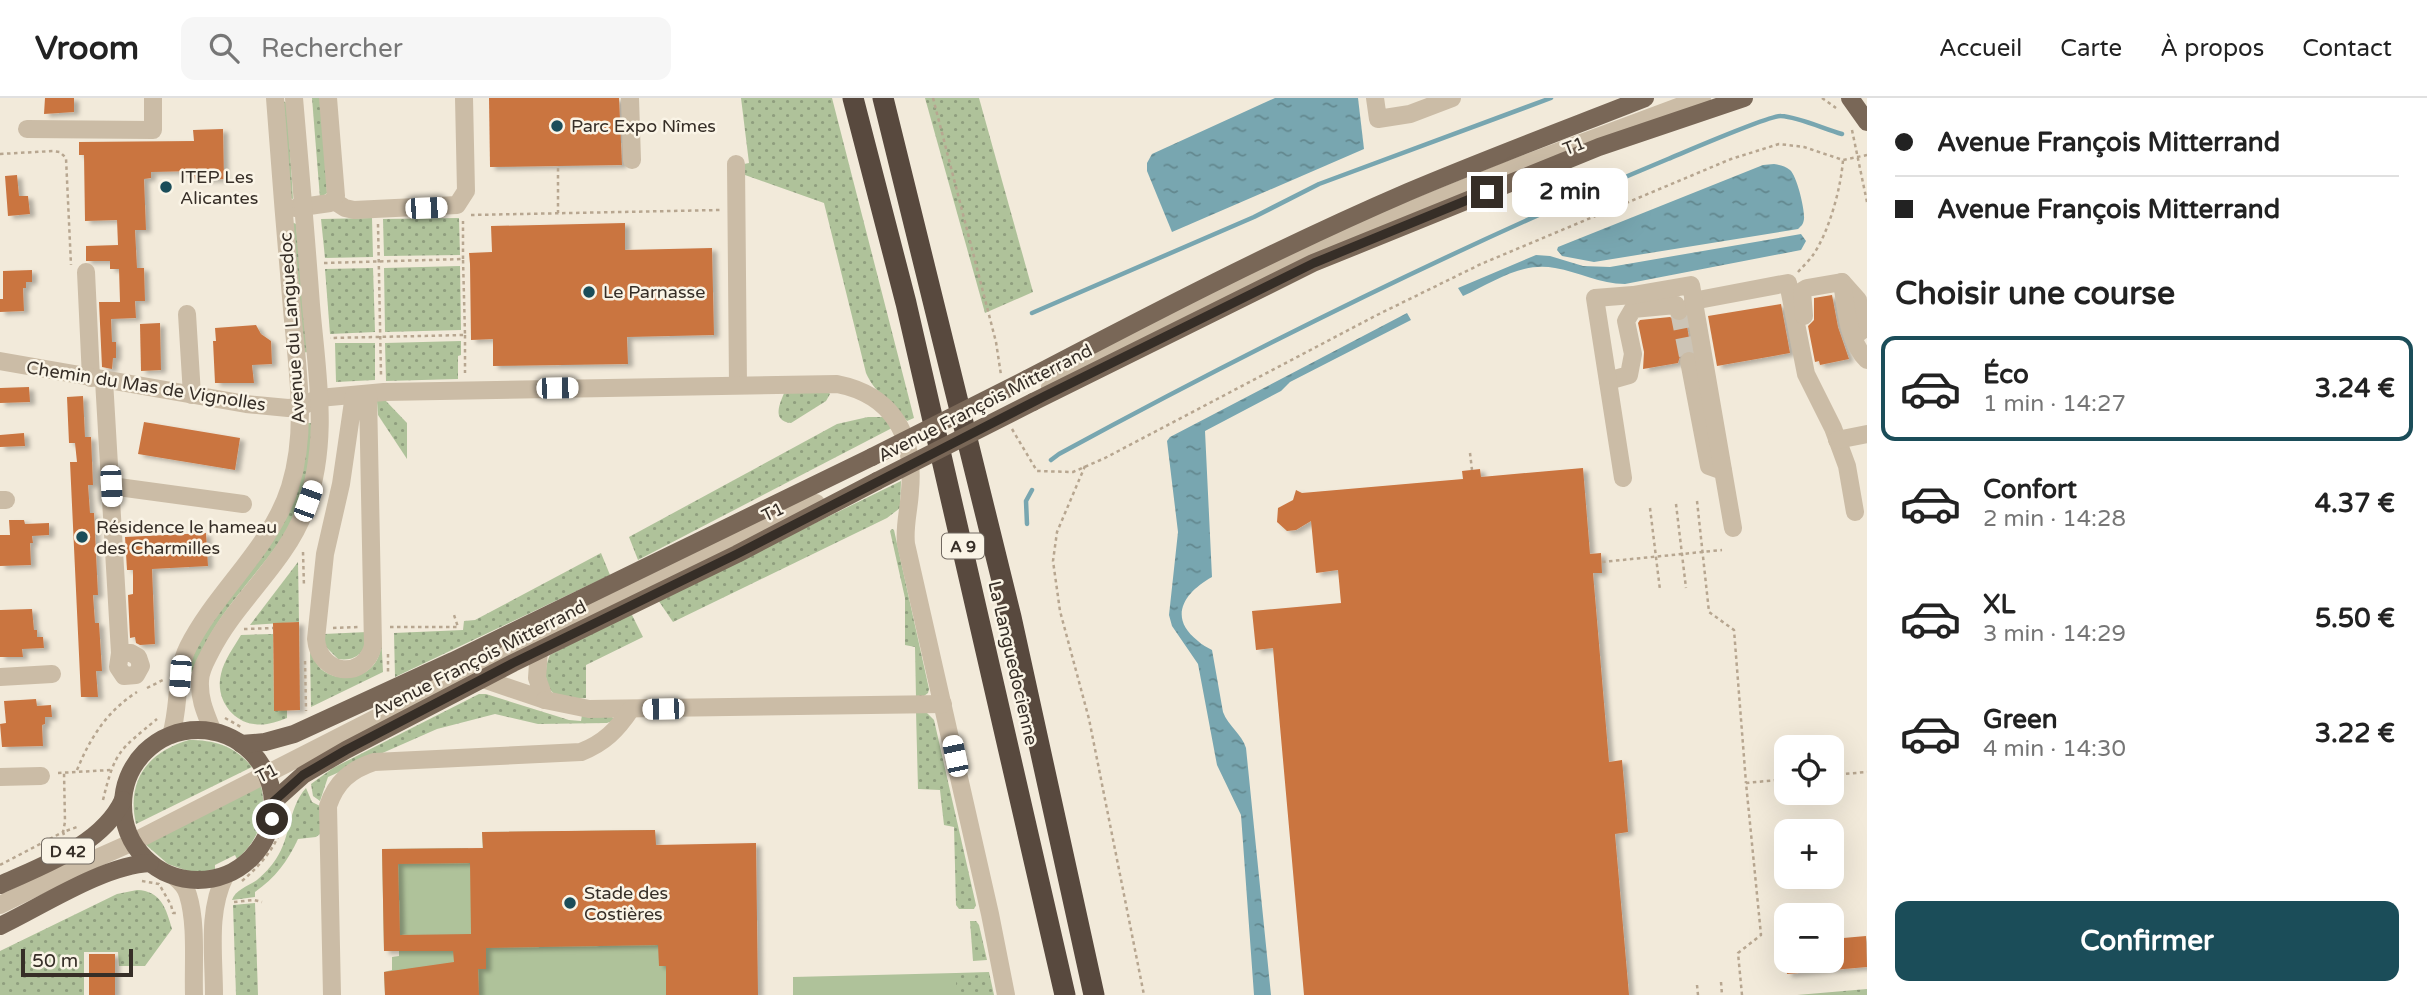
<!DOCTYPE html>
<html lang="fr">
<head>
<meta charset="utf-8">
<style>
  :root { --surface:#fff; --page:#f6f6f6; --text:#222; --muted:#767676; --line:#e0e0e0; --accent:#1b4d59 }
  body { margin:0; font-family:"Varela Round",sans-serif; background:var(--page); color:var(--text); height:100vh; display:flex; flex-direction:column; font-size:26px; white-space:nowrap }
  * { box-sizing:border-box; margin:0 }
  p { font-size:23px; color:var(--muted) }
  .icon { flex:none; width:38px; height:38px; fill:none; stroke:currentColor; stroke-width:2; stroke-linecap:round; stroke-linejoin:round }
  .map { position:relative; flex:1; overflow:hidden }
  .side { display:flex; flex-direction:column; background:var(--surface); width:560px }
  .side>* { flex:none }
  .hud { display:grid; align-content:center; height:154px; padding:0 28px; background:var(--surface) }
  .tools { position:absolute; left:1774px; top:637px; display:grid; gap:14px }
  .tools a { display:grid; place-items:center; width:70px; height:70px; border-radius:14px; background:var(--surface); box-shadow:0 7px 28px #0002; font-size:35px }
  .scale { position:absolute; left:21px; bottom:18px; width:112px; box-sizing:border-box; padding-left:7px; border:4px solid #362e27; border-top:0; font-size:19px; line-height:24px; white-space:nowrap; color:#362e27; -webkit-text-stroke:5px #faf4e6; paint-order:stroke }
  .end { position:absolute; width:32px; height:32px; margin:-16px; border:9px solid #362e27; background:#fff; box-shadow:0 0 0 4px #fff }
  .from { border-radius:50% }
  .bubble { position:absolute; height:49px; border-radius:14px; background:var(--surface); box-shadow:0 7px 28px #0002; font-size:23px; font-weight:700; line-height:49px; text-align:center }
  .car { position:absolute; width:21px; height:42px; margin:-21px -10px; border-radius:9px; box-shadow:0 0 5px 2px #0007; background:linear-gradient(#fff 24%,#345 0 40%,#fff 0 76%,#345 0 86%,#fff 0) }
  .hud b { display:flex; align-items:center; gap:24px; height:66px; font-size:26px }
  .hud b+b { border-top:2px solid var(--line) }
  .hud i { width:18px; height:18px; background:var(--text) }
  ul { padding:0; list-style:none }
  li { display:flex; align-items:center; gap:21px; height:105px; margin:0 14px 10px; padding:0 14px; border:4px solid transparent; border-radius:14px }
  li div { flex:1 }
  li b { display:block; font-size:26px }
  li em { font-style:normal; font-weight:700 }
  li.active { border-color:var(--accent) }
  li>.icon { width:63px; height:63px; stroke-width:1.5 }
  h2 { padding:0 28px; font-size:32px; line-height:84px }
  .cta { display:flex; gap:14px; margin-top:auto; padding:14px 28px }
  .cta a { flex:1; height:80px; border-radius:14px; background:var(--accent); color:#fff; font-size:28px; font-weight:700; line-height:80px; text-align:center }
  header { display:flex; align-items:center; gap:42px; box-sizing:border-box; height:98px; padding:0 35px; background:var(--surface); border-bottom:2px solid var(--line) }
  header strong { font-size:33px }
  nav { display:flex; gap:38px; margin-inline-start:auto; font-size:24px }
  .search { width:490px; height:63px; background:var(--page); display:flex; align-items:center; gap:18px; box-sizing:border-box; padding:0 24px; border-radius:14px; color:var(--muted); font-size:26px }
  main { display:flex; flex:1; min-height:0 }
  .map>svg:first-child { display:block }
  .grass { fill:url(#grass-dots) }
  .garden { fill:#afc29a }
  .water { fill:url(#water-ripples) }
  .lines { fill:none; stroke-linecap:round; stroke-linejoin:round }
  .stream { stroke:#78a6b0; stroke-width:4.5 }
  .building { fill:#ca7541; fill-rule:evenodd; filter:url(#shadow) }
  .minor-tunnel { stroke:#ccc4b6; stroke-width:18; stroke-dasharray:18 9; stroke-linecap:butt }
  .path { stroke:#b7a690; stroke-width:2.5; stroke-dasharray:3.5 3.5; stroke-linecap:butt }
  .minor { stroke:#cbbca6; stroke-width:18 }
  .major { stroke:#796757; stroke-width:18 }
  .highway { stroke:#58493e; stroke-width:21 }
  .major-bridge { stroke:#796757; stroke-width:18 }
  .route { stroke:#362e27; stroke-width:9 }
  .poi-dot { fill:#1b4d59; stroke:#faf4e6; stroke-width:2.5 }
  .labels { text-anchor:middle; stroke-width:5; stroke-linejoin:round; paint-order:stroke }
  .shield { fill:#faf4e6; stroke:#716960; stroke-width:2 }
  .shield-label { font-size:16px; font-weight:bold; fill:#362e27 }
  .poi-label { font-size:18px; fill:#362e27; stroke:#faf4e6; text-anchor:start }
  .street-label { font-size:18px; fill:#362e27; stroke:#faf4e6 }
</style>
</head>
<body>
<header>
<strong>Vroom</strong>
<div class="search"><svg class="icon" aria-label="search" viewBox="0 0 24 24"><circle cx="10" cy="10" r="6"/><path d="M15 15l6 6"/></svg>Rechercher</div>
<nav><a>Accueil</a><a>Carte</a><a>À propos</a><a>Contact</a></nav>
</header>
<main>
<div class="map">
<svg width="1867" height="897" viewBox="0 0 1867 897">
  <defs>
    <pattern id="grass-dots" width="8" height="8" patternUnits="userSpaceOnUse" patternTransform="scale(1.75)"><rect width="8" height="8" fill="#afc29a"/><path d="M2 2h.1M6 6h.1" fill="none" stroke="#8f9e7e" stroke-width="1.8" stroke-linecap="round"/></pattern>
    <pattern id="water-ripples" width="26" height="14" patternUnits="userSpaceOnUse" patternTransform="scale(1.75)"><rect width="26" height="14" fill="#78a6b0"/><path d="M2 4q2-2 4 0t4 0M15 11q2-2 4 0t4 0" fill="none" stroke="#63888f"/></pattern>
    <filter id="shadow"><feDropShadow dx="5" dy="3" stdDeviation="2" flood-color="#0004"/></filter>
  </defs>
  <rect width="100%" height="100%" fill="#f2eada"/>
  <g class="grass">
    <polygon points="312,0 322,0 327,95 320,100"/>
    <path d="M741,0H832L914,320L907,323C893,305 875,296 866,275L824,105L745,77L744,66L749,65Z"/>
    <polygon points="925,0 979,0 1033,194 985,215"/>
    <polygon points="283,3 287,5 293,101 290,100"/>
    <polygon points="372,120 373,159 325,160 321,121"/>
    <polygon points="459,120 460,157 384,158 383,121"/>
    <polygon points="294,125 296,126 308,254 301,255 291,126"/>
    <polygon points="460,168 461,232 385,234 384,170"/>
    <polygon points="373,170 375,234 330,236 325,171"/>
    <polygon points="461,243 461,257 458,258 458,281 386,283 385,245"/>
    <polygon points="335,245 375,245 375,282 336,284"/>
    <path d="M785,293H828L830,296L826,303L791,325C771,323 780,305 785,293Z"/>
    <polygon points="385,302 407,325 407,361 378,317 377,303"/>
    <polygon points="868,319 883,319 892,330 638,462 629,439 837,326"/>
    <path d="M308,325H313C314,364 302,410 280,443C250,486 209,523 194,574L187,573L202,536L275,437Z"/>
    <polygon points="901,383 900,410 887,420 673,524 658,502"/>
    <polygon points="892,431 894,432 929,591 928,595 920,601 916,600 915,549 905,547 905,500 890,433"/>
    <polygon points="601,455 610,477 395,579 394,535 463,532 464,523 475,522"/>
    <polygon points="298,464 299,524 250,527"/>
    <path d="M631,515L643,539L586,567V600C577,601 566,602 558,598C543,591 544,569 550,557Z"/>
    <path d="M367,534C368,553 356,564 338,561L325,548L324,536Z"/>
    <path d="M381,535L383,574L311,609L310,553C315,562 318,571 327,575C346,585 372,578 379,557C382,550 381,542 381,535Z"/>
    <path d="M273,536L274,612H287V620C276,624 266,628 254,626C231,623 215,599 221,576C224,562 234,549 241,537Z"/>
    <polygon points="479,596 486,596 569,622 581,623 582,617 612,619 615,622 607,625 538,626 495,616 437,631 328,679 320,703 313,698 311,686 333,670"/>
    <polygon points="916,613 926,614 934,622 976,807 974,811 959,811 956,807 954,729 944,727 940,692 918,691"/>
    <path d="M189,642C215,642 235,648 252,669L136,726C126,682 148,654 189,642Z"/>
    <path d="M261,688C268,716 259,742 237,761L235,757L215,767V771L208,773H188L168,766L145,746Z"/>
    <path d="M306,690L312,704L322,709L320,736L316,739L298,741C288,763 275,780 255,794V799L232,802C235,792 248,788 257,782C264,776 271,769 276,761C291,739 288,710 306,690Z"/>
    <path d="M137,792C161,793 166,810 172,831L145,868H119L118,854H84V897H0V853L117,796Z"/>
    <polygon points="255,805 258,897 236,897 233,807"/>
    <polygon points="970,823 976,823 979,827 987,862 973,863"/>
    <polygon points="989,874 994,897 956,897 956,875"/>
    <polygon points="1867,891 1867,897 1797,897"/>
  </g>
  <g class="garden">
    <polygon points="655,732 656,754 758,897 385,897 384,874 392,872 392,859 399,858 399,853 384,853 382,751 468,750 468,757 483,756 482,734"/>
    <polygon points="956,875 956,897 793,897 793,879"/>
  </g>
  <g class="water">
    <polygon points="1275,0 1358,0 1364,51 1172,134 1147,73 1147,65 1152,56"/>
    <path d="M1774,66C1780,67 1785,68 1790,72C1797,78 1805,112 1804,121C1803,127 1802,127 1798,131L1594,164L1562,158L1557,152L1558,149L1763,67Z"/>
    <path d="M1801,136L1806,143L1801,152L1625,186C1600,186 1579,174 1555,170C1522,163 1492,185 1463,198L1458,190L1536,157L1550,158L1583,168L1610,169Z"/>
    <path d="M1407,215L1411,222L1290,284L1281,293L1205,333L1212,479C1185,494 1167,519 1198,543C1202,547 1207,549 1212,552L1223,614C1228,628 1242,636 1246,650L1271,897H1254L1241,717L1217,667L1198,566L1172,528L1169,517L1178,434L1167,343L1170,339Z"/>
  </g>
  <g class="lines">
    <g class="stream">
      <polyline points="1032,215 1254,119 1319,86 1551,0"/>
      <path d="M1051,362L1059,356C1258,248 1459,148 1668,61C1685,54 1770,17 1781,18C1799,19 1824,31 1842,36"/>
      <polyline points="1027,426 1026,403 1032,392"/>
    </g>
  </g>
  <g class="building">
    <polygon points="45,0 74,0 74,14 44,16"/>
    <polygon points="489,0 619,0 622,67 490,69"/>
    <polygon points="223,31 224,81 195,82 194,73 151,74 151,80 144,81 146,132 135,132 137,170 144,170 145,203 135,203 136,220 111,221 112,244 116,244 116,260 113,260 112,271 102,269 99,204 120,204 119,171 110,171 110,163 86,163 86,148 118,147 117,122 85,123 84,57 79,57 79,44 194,43 193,32"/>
    <polygon points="17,77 19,98 28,98 30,116 8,118 5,78"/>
    <polygon points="625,125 625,152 712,150 714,237 627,239 628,266 493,268 493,241 471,242 470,166 469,155 492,154 491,128"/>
    <polygon points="32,172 32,184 26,184 26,190 23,190 24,213 0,214 0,201 3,201 3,173"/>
    <polygon points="1832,197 1838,229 1849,261 1820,267 1819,263 1815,264 1808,228 1814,222 1814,200"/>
    <polygon points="1781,206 1790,255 1717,268 1708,218"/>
    <polygon points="1670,219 1678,224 1686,222 1691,252 1681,255 1678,265 1643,271 1644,254 1638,225 1640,222"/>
    <polygon points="160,225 161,272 141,273 140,226"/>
    <polygon points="256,227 261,236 271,243 272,266 252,267 254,285 215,285 213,243 216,243 215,230"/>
    <polygon points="29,289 30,304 0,305 0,290"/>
    <polygon points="83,298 85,339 91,339 93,387 88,387 90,415 94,415 98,497 93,497 95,525 99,525 102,573 96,573 98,599 81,599 70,364 77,364 75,345 69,345 67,299"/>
    <polygon points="144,324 240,340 235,372 138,356"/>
    <polygon points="24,335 25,348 0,349 0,337"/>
    <polygon points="1583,370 1590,456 1601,455 1602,475 1593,475 1609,664 1622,662 1626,707 1628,734 1615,736 1629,897 1304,897 1273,550 1256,552 1252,513 1341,505 1338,472 1316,475 1311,423 1296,432 1287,433 1277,424 1278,410 1293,402 1296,392 1302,395 1463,381 1462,373 1480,371 1481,379"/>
    <polygon points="9,422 24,422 25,426 49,425 49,437 32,438 33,445 30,445 31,467 0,468 0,437 10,437"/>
    <polygon points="206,435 208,468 152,471 155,546 140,547 136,545 135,539 130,540 128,497 133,496 133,472 127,472 125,439"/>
    <polygon points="32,511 34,532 37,532 37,539 43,539 44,550 22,551 23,559 0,559 0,512"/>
    <polygon points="299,524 300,612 274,613 273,525"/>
    <polygon points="36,601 37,608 51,607 52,619 45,619 45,626 42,627 43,648 2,649 0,626 6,625 4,603"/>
    <path d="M655,732L656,747L756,745L758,897H666V868H659L658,847L486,850V871H478L479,897H385L384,874L454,864L453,853H384L382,751L483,750L482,734ZM470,765L471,836L400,837L398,766Z"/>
    <polygon points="1866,838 1867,869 1787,876 1786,863 1832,863 1832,841"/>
    <rect x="89" y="856" width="26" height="41"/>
  </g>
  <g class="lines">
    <polyline class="minor-tunnel" points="1679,213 1689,263"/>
    <g class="path">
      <polyline points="933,0 996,244 1001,277"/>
      <polyline points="1822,0 1836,10"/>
      <polyline points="1852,32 1867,104"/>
      <polyline points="0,56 53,53 60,54 66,60 71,167"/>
      <polyline points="558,70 558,115"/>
      <polyline points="471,117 720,112"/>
      <polyline points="378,126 381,277"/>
      <polyline points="463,161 463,123"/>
      <polyline points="324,165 463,161 465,237 330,240"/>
      <path d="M1798,174C1803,168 1809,163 1813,157C1829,134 1841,90 1843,62"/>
      <polyline points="465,237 465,275"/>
      <polyline points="1012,331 1037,373 1073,374 1105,360 1377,217 1481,166 1731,61 1779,46 1804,49 1843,62 1867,57"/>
      <polyline points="1470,355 1472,372"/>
      <polyline points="1085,368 1057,434 1053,463 1060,513 1089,621 1144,897"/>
      <polyline points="1697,403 1709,514 1734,532 1746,685"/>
      <polyline points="1676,406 1686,490"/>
      <polyline points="1650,410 1660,492"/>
      <polyline points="303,454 304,489"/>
      <polyline points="1602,464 1722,452"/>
      <polyline points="390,529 458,529 454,517"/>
      <polyline points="333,530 358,529"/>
      <polyline points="244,531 273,530"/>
      <polyline points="388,556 388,574"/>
      <polyline points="305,563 306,613"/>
      <polyline points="147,590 163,582"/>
      <polyline points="225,620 241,629"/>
      <path d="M77,672C90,640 107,613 137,594"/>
      <polyline points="58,675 110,672"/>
      <polyline points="1832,677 1867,674"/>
      <path d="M103,702C115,652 120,652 157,621"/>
      <polyline points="64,737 63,734 77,729"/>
      <polyline points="0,767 63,734 65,724 64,674"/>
      <polyline points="142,783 159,786 171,807 173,815 177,815"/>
      <path d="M242,783C265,763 280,744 286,714"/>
      <polyline points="234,804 254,802 262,804"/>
      <polyline points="1721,884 1722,897"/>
      <polyline points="1697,887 1698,897"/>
      <polyline points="1742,897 1738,855 1761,837 1746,685 1787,681"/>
    </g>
    <g class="minor">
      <polyline points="630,0 632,62"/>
      <polyline points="1375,0 1378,21 1410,16 1452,0"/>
      <polyline points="27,31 153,32 153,0"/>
      <polyline points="736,66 738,287"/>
      <polyline points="334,103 345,110 354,112 457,107 466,93 464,0"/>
      <polyline points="295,110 330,105 336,98 328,0"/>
      <polyline points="86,174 91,280"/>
      <polyline points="1842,184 1858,202 1860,234"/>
      <polyline points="1693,203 1788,185 1806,276 1833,330 1847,368 1855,414"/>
      <polyline points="187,216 192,297"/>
      <path d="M1804,218L1802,193L1807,190L1842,184C1846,210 1848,243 1867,262"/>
      <path d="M0,263L246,306L288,310L300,309L319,300L384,294L837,286C893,297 915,338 910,393C909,412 904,428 906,446L990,816L1006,897"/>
      <polyline points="1689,263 1709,368 1723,373"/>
      <polyline points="104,282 120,555 118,569 124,578 136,577 141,568 138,559 131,555 120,555"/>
      <polyline points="1608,283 1629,277 1633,256 1626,223 1633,211 1676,207 1679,213"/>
      <polyline points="1050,289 1074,273 1214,203 1368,129 1501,75 1702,0"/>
      <path d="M354,297L341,386L325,456L316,541C319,577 364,583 373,548L368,296"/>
      <polyline points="1837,342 1867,336"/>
      <polyline points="1623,380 1595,200 1633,197 1691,187 1733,430"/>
      <polyline points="111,388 243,406"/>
      <polyline points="0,402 6,402"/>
      <polyline points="0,579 52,576"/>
      <polyline points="483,581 545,602 537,580 539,552"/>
      <polyline points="545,602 589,611 943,606"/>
      <path d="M213,634C206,616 199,602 200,583C200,572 206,563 211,553C236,503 285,466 305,412C330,343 317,278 311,207C306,138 300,69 294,0"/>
      <path d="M171,637C180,609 175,575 188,549C216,493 271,450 290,389C308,331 297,270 292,211C286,141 280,70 275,0"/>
      <polyline points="0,679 41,678"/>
      <path d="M175,779C181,784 186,789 188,797C197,826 193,866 194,897"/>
      <polyline points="0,807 79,768 133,744 388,614 816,405"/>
      <path d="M214,897C214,857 207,814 225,778"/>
      <path d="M332,897L328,708C336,684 350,672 374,664L581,654C604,645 617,632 631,611"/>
    </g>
    <g class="major">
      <polyline points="1850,0 1867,24"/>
      <path d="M1027,281C1153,215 1278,150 1408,94C1486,61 1566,31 1645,0"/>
      <polyline points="1033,304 1313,165 1599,49 1744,0"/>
      <circle cx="198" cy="707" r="75"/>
      <polyline points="241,646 265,644 294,636 453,563 872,359"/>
      <polyline points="273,704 303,677 346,652 513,565 737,456 877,383"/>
      <path d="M0,787C43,767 102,747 123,702"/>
      <path d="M0,828C42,808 104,767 150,765"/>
    </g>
    <g class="highway">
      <polyline points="853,0 906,205 1065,897"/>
      <polyline points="883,0 1011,519 1094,897"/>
    </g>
    <g class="major-bridge">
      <polyline points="872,359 1027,281"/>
      <polyline points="877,383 1033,304"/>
    </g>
  </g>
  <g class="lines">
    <polyline class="route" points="272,721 273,704 303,677 346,652 513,565 737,456 1045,298 1314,165 1487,94"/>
  </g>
  <g class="poi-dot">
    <circle cx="557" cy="28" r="7"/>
    <circle cx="166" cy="89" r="7"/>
    <circle cx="589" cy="194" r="7"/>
    <circle cx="82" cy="439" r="7"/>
    <circle cx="570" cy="805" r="7"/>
  </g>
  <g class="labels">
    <g class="shield">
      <rect x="942" y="435.5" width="42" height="25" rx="5"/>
      <rect x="42" y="740.5" width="52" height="25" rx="5"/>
    </g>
    <g class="shield-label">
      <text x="963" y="454">A 9</text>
      <text x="68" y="759">D 42</text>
    </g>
    <g class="poi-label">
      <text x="571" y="34">Parc Expo Nîmes</text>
      <text x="180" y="85">ITEP Les<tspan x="180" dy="21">Alicantes</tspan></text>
      <text x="603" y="200">Le Parnasse</text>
      <text x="96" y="435">Résidence le hameau<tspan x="96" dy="21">des Charmilles</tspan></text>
      <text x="584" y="801">Stade des<tspan x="584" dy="21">Costières</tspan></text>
    </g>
    <g class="street-label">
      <text transform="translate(1574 48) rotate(-21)" y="6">T1</text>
      <text transform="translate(292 230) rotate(-94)" y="6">Avenue du Languedoc</text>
      <text transform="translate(146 288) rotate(9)" y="6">Chemin du Mas de Vignolles</text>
      <text transform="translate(985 305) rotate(-27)" y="6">Avenue François Mitterrand</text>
      <text transform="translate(773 414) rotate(-26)" y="6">T1</text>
      <text transform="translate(479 561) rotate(-27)" y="6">Avenue François Mitterrand</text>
      <text transform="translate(1013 565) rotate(77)" y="6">La Languedocienne</text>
      <text transform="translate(267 675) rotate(-27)" y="6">T1</text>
    </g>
  </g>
</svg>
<div class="tools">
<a><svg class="icon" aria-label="locate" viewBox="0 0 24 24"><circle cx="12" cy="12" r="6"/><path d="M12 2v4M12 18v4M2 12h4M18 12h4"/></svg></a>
<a>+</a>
<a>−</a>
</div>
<div class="scale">50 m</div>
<i class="end from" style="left:272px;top:721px"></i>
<i class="end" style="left:1487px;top:94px"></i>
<div class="bubble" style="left:1512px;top:70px;width:116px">2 min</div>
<i class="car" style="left:426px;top:110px;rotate:88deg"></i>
<i class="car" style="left:557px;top:290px;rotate:89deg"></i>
<i class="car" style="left:111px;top:388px;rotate:177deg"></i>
<i class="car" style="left:308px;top:403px;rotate:20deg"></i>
<i class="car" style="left:180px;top:578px;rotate:184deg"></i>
<i class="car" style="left:663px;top:611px;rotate:269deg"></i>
<i class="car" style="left:955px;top:658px;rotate:348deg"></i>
</div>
<section class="side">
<div class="hud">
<b><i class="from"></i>Avenue François Mitterrand</b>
<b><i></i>Avenue François Mitterrand</b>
</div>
<h2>Choisir une course</h2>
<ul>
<li class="active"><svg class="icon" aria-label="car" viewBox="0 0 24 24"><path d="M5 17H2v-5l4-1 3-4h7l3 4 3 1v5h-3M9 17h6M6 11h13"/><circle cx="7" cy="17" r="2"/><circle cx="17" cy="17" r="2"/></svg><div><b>Éco</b><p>1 min · 14:27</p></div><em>3.24 €</em></li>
<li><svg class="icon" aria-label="car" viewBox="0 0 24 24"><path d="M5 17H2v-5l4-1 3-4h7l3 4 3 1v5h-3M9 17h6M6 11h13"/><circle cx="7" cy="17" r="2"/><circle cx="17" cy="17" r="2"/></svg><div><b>Confort</b><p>2 min · 14:28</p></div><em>4.37 €</em></li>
<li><svg class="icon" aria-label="car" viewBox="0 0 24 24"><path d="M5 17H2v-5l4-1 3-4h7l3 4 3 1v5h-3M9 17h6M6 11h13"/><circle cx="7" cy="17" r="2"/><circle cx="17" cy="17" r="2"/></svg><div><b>XL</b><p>3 min · 14:29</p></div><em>5.50 €</em></li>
<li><svg class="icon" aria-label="car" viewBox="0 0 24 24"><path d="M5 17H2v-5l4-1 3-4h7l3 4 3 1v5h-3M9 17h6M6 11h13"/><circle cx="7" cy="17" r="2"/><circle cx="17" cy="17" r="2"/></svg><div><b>Green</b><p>4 min · 14:30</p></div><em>3.22 €</em></li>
</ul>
<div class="cta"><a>Confirmer</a></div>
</section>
</main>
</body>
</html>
